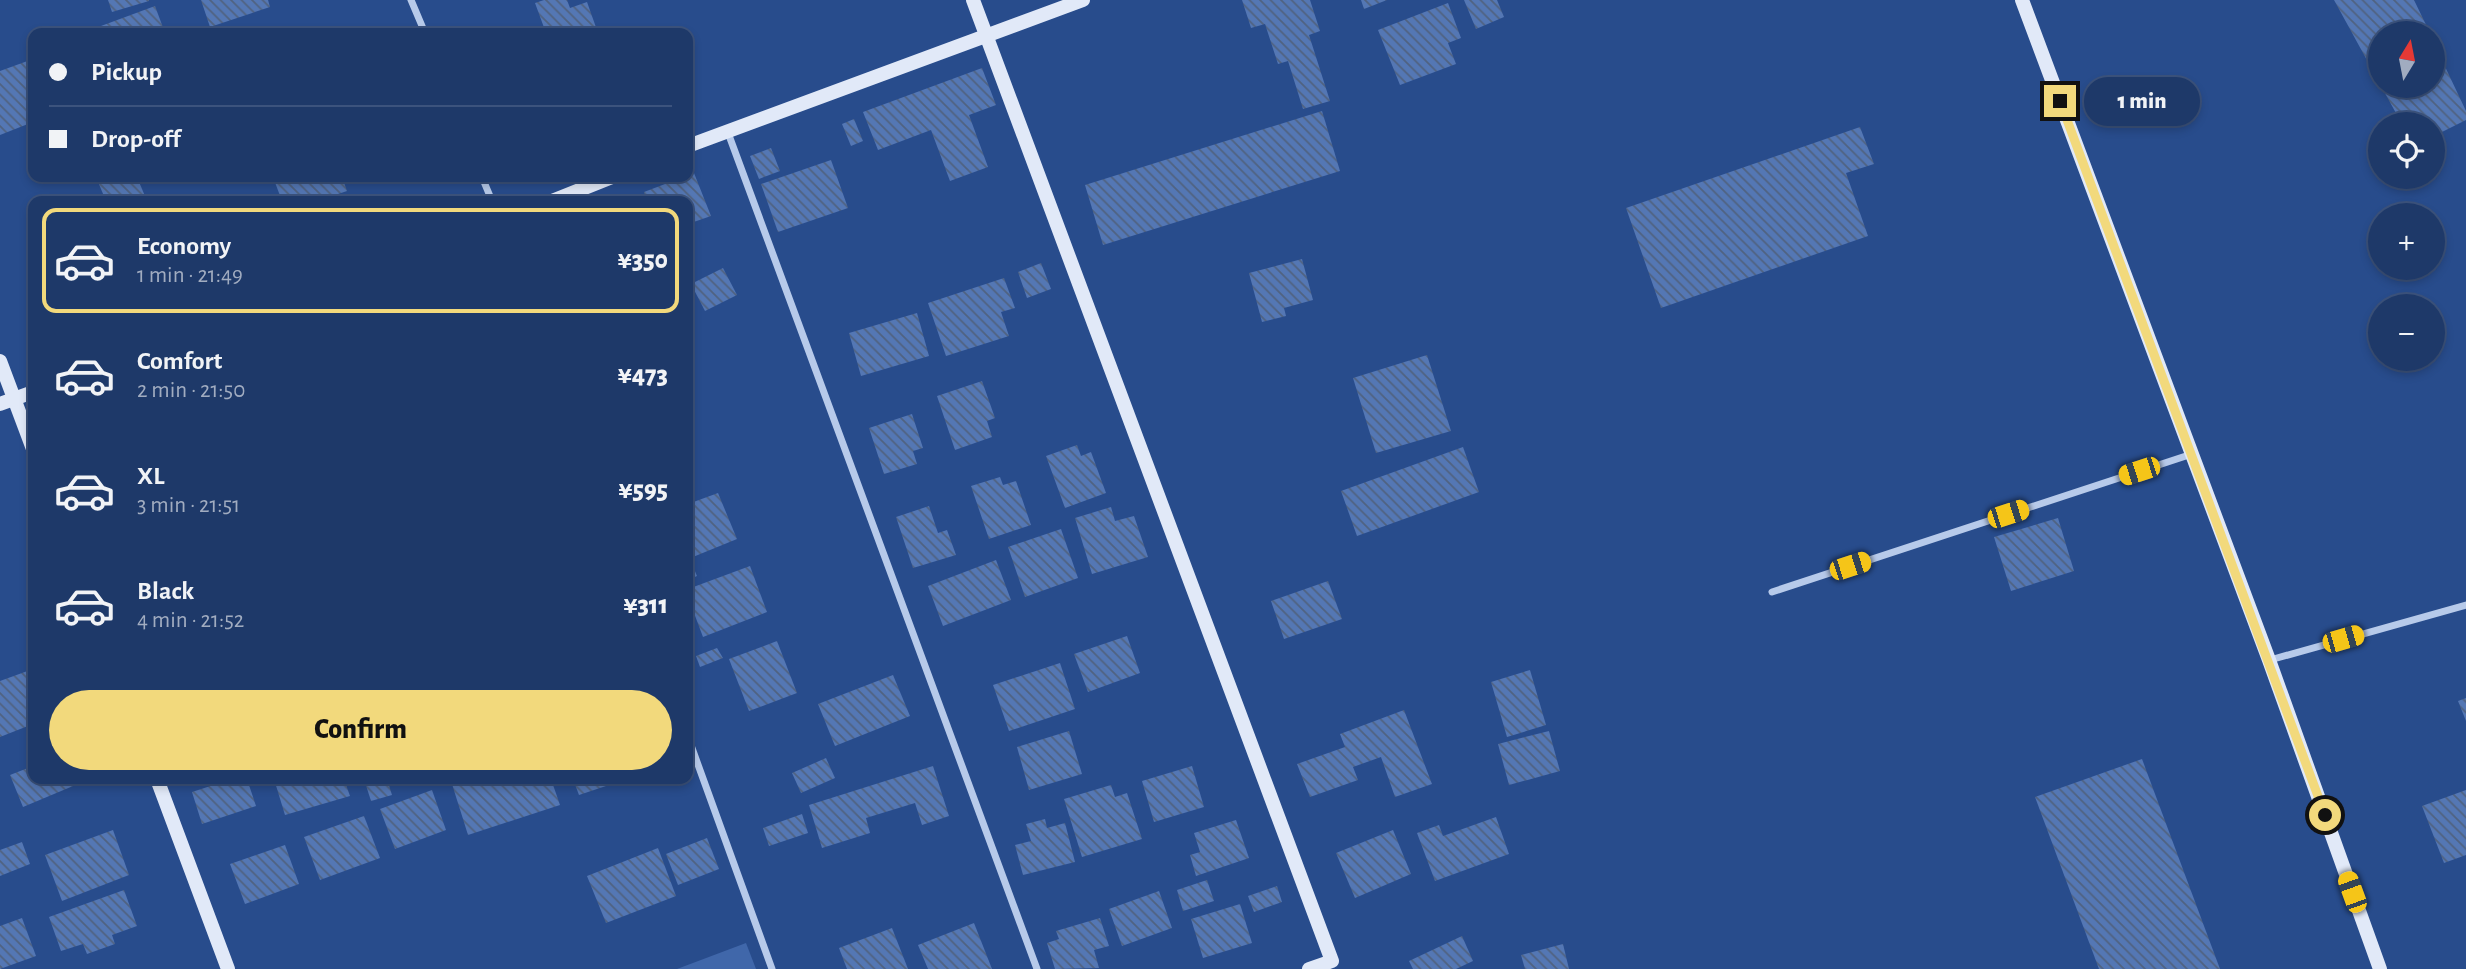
<!DOCTYPE html>
<html lang="en">
<head>
<meta charset="utf-8">
<style>
  :root { --surface:#1e3969; --page:#2b4471; --text:#f1f3f6; --muted:#a1acc0; --line:#3c537d; --accent:#f2d97c }
  body { margin:0; font-family:"Alegreya Sans",sans-serif; background:var(--page); color:var(--text); height:100vh; display:flex; flex-direction:column; font-size:26px; white-space:nowrap }
  * { box-sizing:border-box; margin:0 }
  p { font-size:23px; color:var(--muted) }
  .icon { flex:none; width:38px; height:38px; fill:none; stroke:currentColor; stroke-width:2; stroke-linecap:round; stroke-linejoin:round }
  .map { position:relative; flex:1; overflow:hidden }
  .side { position:absolute; left:28px; top:196px; width:665px; height:588px; display:flex; flex-direction:column; background:var(--surface); border-radius:14px; box-shadow:0 4px 10px #0003,0 0 0 2px var(--line) }
  .side>* { flex:none }
  .top-card { position:absolute; left:28px; top:28px; width:665px; height:154px; border-radius:14px; box-shadow:0 4px 10px #0003,0 0 0 2px var(--line); display:grid; align-content:center; height:154px; padding:0 21px; background:var(--surface) }
  .needle { width:46px; rotate:10deg }
  .buttons { position:absolute; left:2368px; top:21px; display:grid; gap:14px }
  .buttons a { display:grid; place-items:center; width:77px; height:77px; border-radius:50%; background:var(--surface); box-shadow:0 4px 10px #0003,0 0 0 2px var(--line); font-size:35px }
  .end { position:absolute; width:32px; height:32px; margin:-16px; border:9px solid #f2d97c; background:#111; box-shadow:0 0 0 4px #111 }
  .from { border-radius:50% }
  .bubble { position:absolute; height:49px; border-radius:24px; background:var(--surface); box-shadow:0 4px 10px #0003,0 0 0 2px var(--line); font-size:23px; font-weight:800; line-height:49px; text-align:center }
  .car { position:absolute; width:21px; height:42px; margin:-21px -10px; border-radius:9px; box-shadow:0 0 5px 2px #0007; background:linear-gradient(#f5c518 24%,#345 0 40%,#f5c518 0 76%,#345 0 86%,#f5c518 0) }
  .top-card b { display:flex; align-items:center; gap:24px; height:66px; font-size:26px }
  .top-card b+b { border-top:2px solid var(--line) }
  .top-card i { width:18px; height:18px; background:var(--text) }
  ul { padding:12px 0 0; list-style:none }
  li { display:flex; align-items:center; gap:21px; height:105px; margin:0 14px 10px; padding:0 7px; border:4px solid transparent; border-radius:14px }
  li div { flex:1 }
  li b { display:block; font-size:26px }
  li em { font-style:normal; font-weight:800 }
  li.on { border-color:var(--accent) }
  li>.icon { width:63px; height:63px; stroke-width:1.5 }
  .primary-button { display:flex; gap:14px; margin-top:auto; padding:14px 21px }
  .primary-button a { flex:1; height:80px; border-radius:42px; background:var(--accent); color:#111; font-size:28px; font-weight:800; line-height:80px; text-align:center }
  .map>svg:first-child { display:block }
  .park { fill:#4067aa }
  .building { fill:url(#building-back-hatch) }
  .lines { fill:none; stroke-linecap:round; stroke-linejoin:round }
  .street { stroke:#b7caea; stroke-width:7 }
  .secondary { stroke:#e1e9f8; stroke-width:14 }
  .route { stroke:#f2d97c; stroke-width:9 }
</style>
</head>
<body>
<div class="map">
<svg width="2466" height="969" viewBox="0 0 2466 969">
  <defs>
    <pattern id="building-back-hatch" width="6" height="6" patternUnits="userSpaceOnUse" patternTransform="scale(1.75)"><rect width="6" height="6" fill="#5477b4"/><path d="M-1 5l2 2M0 0l6 6M5-1l2 2" fill="none" stroke="#506280"/></pattern>
  </defs>
  <rect width="100%" height="100%" fill="#284c8c"/>
  <polygon class="park" points="746,943 756,969 677,969"/>
  <g class="building">
    <polygon points="108,0 149,0 149,1 112,12"/>
    <polygon points="201,0 268,0 270,7 210,27"/>
    <polygon points="544,0 567,0 570,8 587,2 598,33 546,33 535,3"/>
    <polygon points="1242,0 1310,0 1320,31 1309,35 1330,101 1303,109 1288,61 1278,64 1265,24 1251,28"/>
    <polygon points="1361,0 1387,0 1364,9"/>
    <polygon points="1464,0 1497,0 1504,17 1476,29"/>
    <polygon points="2334,0 2414,0 2430,33 2380,33 2380,84"/>
    <polygon points="1448,3 1461,38 1448,43 1456,64 1400,85 1378,30"/>
    <polygon points="155,6 165,33 103,33 101,26"/>
    <polygon points="375,26 377,33 354,33"/>
    <polygon points="2432,39 2466,111 2466,120 2432,137 2432,124 2402,124 2381,86 2432,86"/>
    <polygon points="33,59 33,122 0,135 0,71"/>
    <polygon points="982,68 996,105 969,115 988,167 950,181 931,130 878,150 863,112"/>
    <polygon points="1322,111 1340,171 1103,245 1085,185"/>
    <polygon points="854,119 863,141 851,146 842,124"/>
    <polygon points="1860,127 1874,164 1846,173 1868,236 1661,308 1626,208"/>
    <polygon points="771,148 780,171 759,179 750,156"/>
    <polygon points="831,160 848,208 778,232 761,184"/>
    <polygon points="694,173 711,216 688,224 688,201 647,201 644,192"/>
    <polygon points="96,177 137,177 147,201 106,201"/>
    <polygon points="273,177 342,177 347,191 317,201 282,201"/>
    <polygon points="1302,259 1313,300 1284,308 1286,316 1262,322 1249,273"/>
    <polygon points="1041,263 1051,289 1027,298 1018,272"/>
    <polygon points="723,268 737,295 705,311 691,284"/>
    <polygon points="1004,278 1015,308 1001,312 1009,336 946,356 928,303"/>
    <polygon points="917,313 929,356 861,376 849,333"/>
    <polygon points="1427,355 1451,431 1376,453 1353,378"/>
    <polygon points="982,381 995,418 987,421 992,437 955,450 937,396"/>
    <polygon points="912,414 923,448 913,451 917,464 884,474 869,428"/>
    <polygon points="1077,445 1081,456 1091,452 1106,493 1065,508 1046,456"/>
    <polygon points="1463,447 1479,492 1357,536 1341,491"/>
    <polygon points="1000,477 1003,485 1016,481 1031,525 989,539 971,486"/>
    <polygon points="718,493 737,539 688,559 688,504"/>
    <polygon points="929,506 938,533 947,530 956,555 913,568 896,517"/>
    <polygon points="1111,507 1115,521 1134,516 1148,557 1092,574 1075,518"/>
    <polygon points="2058,518 2074,571 2011,591 1994,537"/>
    <polygon points="1061,529 1078,578 1025,597 1008,547"/>
    <polygon points="996,560 1011,600 943,626 928,586"/>
    <polygon points="691,562 697,576 688,580 688,564"/>
    <polygon points="750,566 767,612 703,637 688,597 688,589"/>
    <polygon points="1328,581 1342,619 1284,639 1271,601"/>
    <polygon points="1127,636 1140,673 1088,692 1074,654"/>
    <polygon points="777,641 797,693 749,711 729,659"/>
    <polygon points="717,648 723,658 700,667 696,656"/>
    <polygon points="1060,663 1075,709 1009,731 993,685"/>
    <polygon points="33,669 33,724 0,737 0,681"/>
    <polygon points="1530,670 1546,725 1507,737 1491,682"/>
    <polygon points="893,675 910,716 835,746 818,704"/>
    <polygon points="2466,698 2466,721 2458,701"/>
    <polygon points="1404,710 1432,784 1395,797 1381,757 1353,767 1358,780 1310,797 1297,764 1345,747 1340,734"/>
    <polygon points="1069,731 1082,774 1029,790 1017,747"/>
    <polygon points="1549,731 1560,771 1509,785 1498,744"/>
    <polygon points="826,758 835,778 801,793 792,773"/>
    <polygon points="2142,759 2220,969 2099,969 2035,797"/>
    <polygon points="33,766 33,779 84,779 85,781 23,807 10,775"/>
    <polygon points="933,766 949,816 922,825 915,803 866,818 870,833 822,848 809,805"/>
    <polygon points="1192,766 1204,807 1154,822 1142,781"/>
    <polygon points="232,779 247,779 256,806 202,824 192,792"/>
    <polygon points="274,779 344,779 350,796 285,815"/>
    <polygon points="364,779 387,779 392,795 371,801"/>
    <polygon points="467,779 551,779 560,805 468,835 452,784"/>
    <polygon points="573,779 627,779 579,795"/>
    <polygon points="1111,785 1115,797 1127,793 1142,839 1082,857 1064,799"/>
    <polygon points="432,790 446,830 395,849 380,809"/>
    <polygon points="2466,790 2466,855 2444,863 2422,806"/>
    <polygon points="802,814 808,833 769,846 763,828"/>
    <polygon points="364,816 380,858 320,880 304,837"/>
    <polygon points="1496,817 1509,854 1435,881 1417,833 1439,825 1443,836"/>
    <polygon points="1045,819 1047,828 1065,823 1075,862 1023,875 1015,845 1031,841 1026,824"/>
    <polygon points="1236,820 1249,858 1196,876 1190,855 1200,852 1194,833"/>
    <polygon points="113,830 129,875 62,901 45,855"/>
    <polygon points="1393,830 1411,874 1355,898 1336,853"/>
    <polygon points="707,838 719,869 678,885 666,854"/>
    <polygon points="22,842 30,864 0,876 0,850"/>
    <polygon points="285,845 299,884 245,904 230,864"/>
    <polygon points="658,848 676,896 606,923 587,876"/>
    <polygon points="1207,880 1214,901 1183,911 1177,890"/>
    <polygon points="1277,886 1282,902 1254,912 1248,896"/>
    <polygon points="124,890 137,926 112,935 115,944 87,954 83,944 61,951 49,917"/>
    <polygon points="1159,891 1172,928 1122,946 1109,909"/>
    <polygon points="1240,904 1252,943 1203,958 1191,919"/>
    <polygon points="22,918 36,956 0,969 0,926"/>
    <polygon points="1100,918 1109,946 1094,950 1099,968 1055,969 1047,943 1059,939 1056,931"/>
    <polygon points="974,923 992,969 928,969 918,945"/>
    <polygon points="892,928 908,969 847,969 839,948"/>
    <polygon points="1462,936 1473,961 1456,969 1413,969 1409,961"/>
    <polygon points="1563,944 1569,969 1525,969 1521,955"/>
  </g>
  <g class="lines">
    <g class="street">
      <polyline points="411,0 425,33"/>
      <polyline points="727,130 1037,969"/>
      <polyline points="482,177 492,201"/>
      <polyline points="1772,592 2192,454"/>
      <polyline points="2270,660 2466,605"/>
      <polyline points="688,737 772,969"/>
    </g>
    <g class="secondary">
      <polyline points="973,0 1332,961 1309,969"/>
      <polyline points="2022,0 2269,660 2380,969"/>
      <polyline points="688,146 1083,0"/>
      <polyline points="552,201 612,177"/>
      <polyline points="0,361 33,449"/>
      <polyline points="0,404 33,392"/>
      <polyline points="157,779 228,969"/>
    </g>
  </g>
  <g class="lines">
    <polyline class="route" points="2060,101 2325,815"/>
  </g>
</svg>
<div class="buttons">
<a><svg class="needle" viewBox="-14 -14 28 28"><path d="M0-13l5 13h-10z" fill="#e53935"/><path d="M0 13l5-13h-10z" fill="#a1acc0"/></svg></a>
<a><svg class="icon" aria-label="locate" viewBox="0 0 24 24"><circle cx="12" cy="12" r="6"/><path d="M12 2v4M12 18v4M2 12h4M18 12h4"/></svg></a>
<a>+</a>
<a>−</a>
</div>
<i class="end from" style="left:2325px;top:815px"></i>
<i class="end" style="left:2060px;top:101px"></i>
<div class="bubble" style="left:2084px;top:77px;width:116px">1 min</div>
<i class="car" style="left:2139px;top:471px;rotate:252deg"></i>
<i class="car" style="left:2008px;top:514px;rotate:72deg"></i>
<i class="car" style="left:1850px;top:566px;rotate:72deg"></i>
<i class="car" style="left:2343px;top:639px;rotate:74deg"></i>
<i class="car" style="left:2352px;top:892px;rotate:340deg"></i>
<div class="top-card">
<b><i class="from"></i>Pickup</b>
<b><i></i>Drop-off</b>
</div>
<section class="side">
<ul>
<li class="on"><svg class="icon" aria-label="car" viewBox="0 0 24 24"><path d="M5 17H2v-5l4-1 3-4h7l3 4 3 1v5h-3M9 17h6M6 11h13"/><circle cx="7" cy="17" r="2"/><circle cx="17" cy="17" r="2"/></svg><div><b>Economy</b><p>1 min · 21:49</p></div><em>¥350</em></li>
<li><svg class="icon" aria-label="car" viewBox="0 0 24 24"><path d="M5 17H2v-5l4-1 3-4h7l3 4 3 1v5h-3M9 17h6M6 11h13"/><circle cx="7" cy="17" r="2"/><circle cx="17" cy="17" r="2"/></svg><div><b>Comfort</b><p>2 min · 21:50</p></div><em>¥473</em></li>
<li><svg class="icon" aria-label="car" viewBox="0 0 24 24"><path d="M5 17H2v-5l4-1 3-4h7l3 4 3 1v5h-3M9 17h6M6 11h13"/><circle cx="7" cy="17" r="2"/><circle cx="17" cy="17" r="2"/></svg><div><b>XL</b><p>3 min · 21:51</p></div><em>¥595</em></li>
<li><svg class="icon" aria-label="car" viewBox="0 0 24 24"><path d="M5 17H2v-5l4-1 3-4h7l3 4 3 1v5h-3M9 17h6M6 11h13"/><circle cx="7" cy="17" r="2"/><circle cx="17" cy="17" r="2"/></svg><div><b>Black</b><p>4 min · 21:52</p></div><em>¥311</em></li>
</ul>
<div class="primary-button"><a>Confirm</a></div>
</section>
</div>
</body>
</html>
